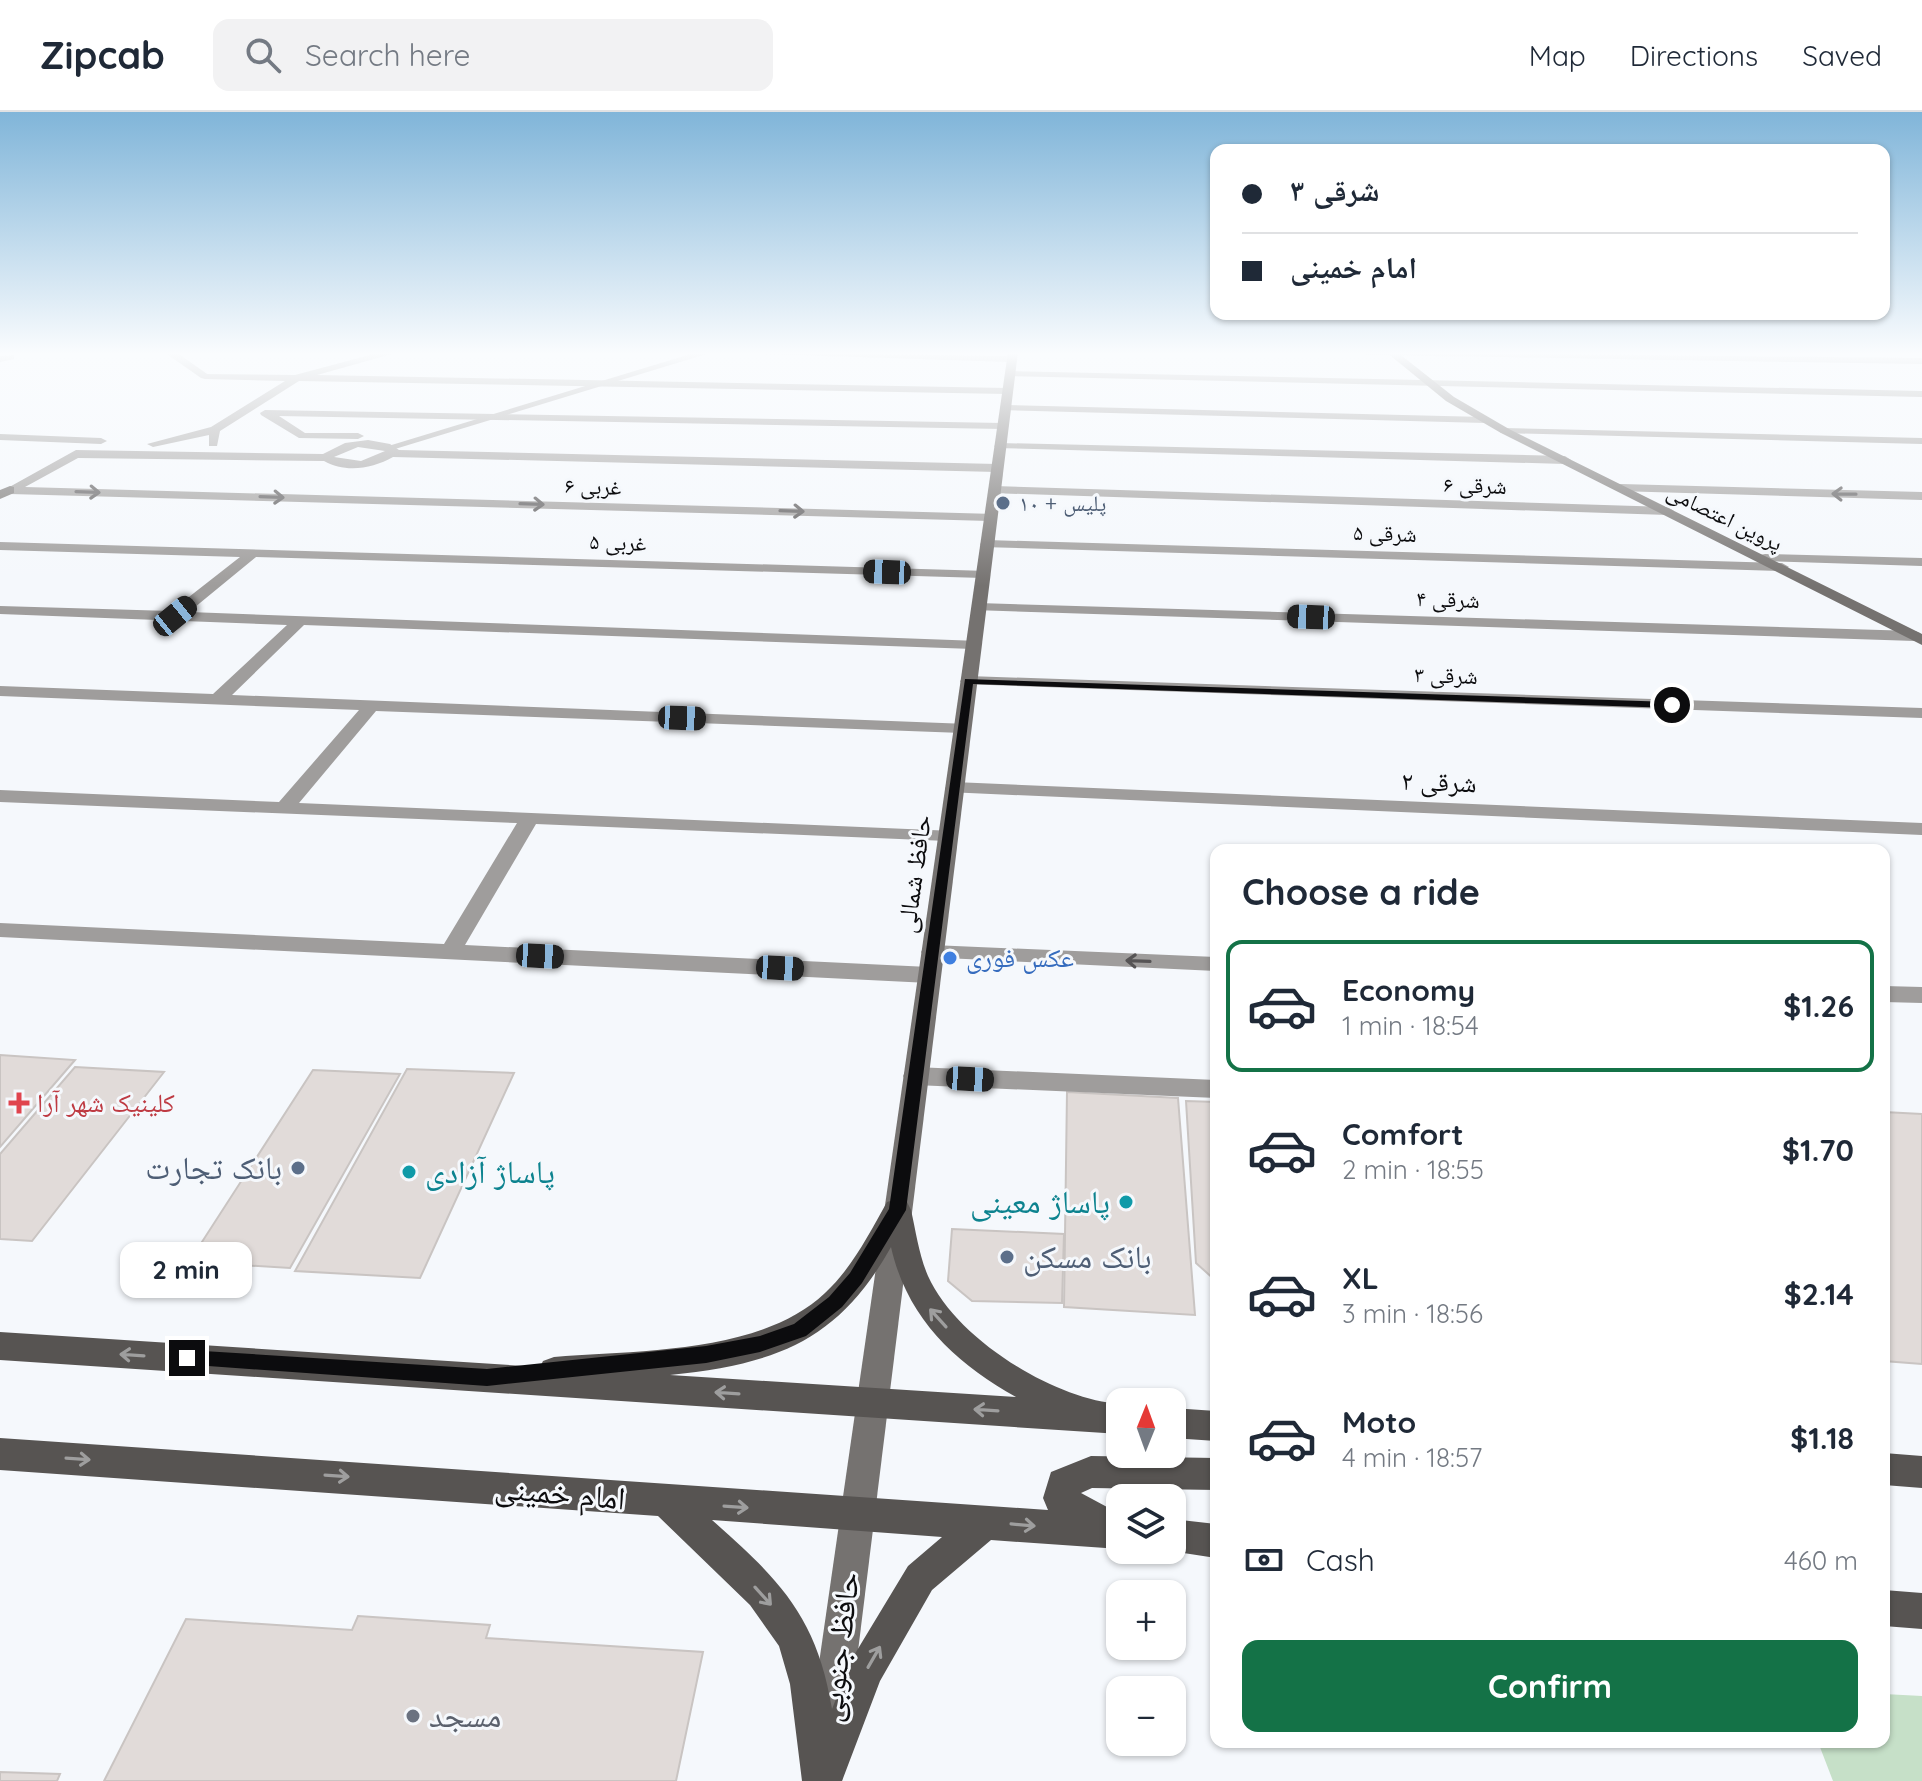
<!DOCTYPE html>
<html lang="en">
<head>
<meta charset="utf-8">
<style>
  :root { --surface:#fff; --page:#f2f2f3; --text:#1f2937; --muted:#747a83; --line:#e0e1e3; --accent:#147247 }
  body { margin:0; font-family:Quicksand,"Noto Naskh Arabic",sans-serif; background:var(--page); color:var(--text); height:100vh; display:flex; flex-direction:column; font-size:30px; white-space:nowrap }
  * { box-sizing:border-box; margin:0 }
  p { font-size:26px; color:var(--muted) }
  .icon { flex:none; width:44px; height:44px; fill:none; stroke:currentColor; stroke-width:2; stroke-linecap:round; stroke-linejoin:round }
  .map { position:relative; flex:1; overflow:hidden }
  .details { position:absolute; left:1210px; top:732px; width:680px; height:904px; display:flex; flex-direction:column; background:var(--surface); border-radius:16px; box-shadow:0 2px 6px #0004 }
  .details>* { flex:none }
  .banner { position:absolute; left:1210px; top:32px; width:680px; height:176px; border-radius:16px; box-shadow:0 2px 6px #0004; display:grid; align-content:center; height:176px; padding:0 32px; background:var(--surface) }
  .needle { width:52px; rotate:1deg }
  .controls { position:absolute; left:1106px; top:1276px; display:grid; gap:16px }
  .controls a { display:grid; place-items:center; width:80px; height:80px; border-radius:16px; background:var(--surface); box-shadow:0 2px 6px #0004; font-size:40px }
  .end { position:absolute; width:36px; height:36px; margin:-18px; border:10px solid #0c0c0e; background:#fff; box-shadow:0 0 0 4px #fff }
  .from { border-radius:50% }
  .bubble { position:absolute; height:56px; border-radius:16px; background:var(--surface); box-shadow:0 2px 6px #0004; font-size:26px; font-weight:700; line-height:56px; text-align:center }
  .car { position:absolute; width:24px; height:48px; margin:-24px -12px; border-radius:10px; box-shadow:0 0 6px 2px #0007; background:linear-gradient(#222 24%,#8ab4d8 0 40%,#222 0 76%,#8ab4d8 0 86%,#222 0) }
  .banner b { display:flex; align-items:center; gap:28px; height:76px; font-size:30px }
  .banner b+b { border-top:2px solid var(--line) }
  .banner i { width:20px; height:20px; background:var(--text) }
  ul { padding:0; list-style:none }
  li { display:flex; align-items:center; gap:24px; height:132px; margin:0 16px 12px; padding:0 16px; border:4px solid transparent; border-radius:16px }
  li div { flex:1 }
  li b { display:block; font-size:30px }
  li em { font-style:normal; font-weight:700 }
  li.active { border-color:var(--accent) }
  li>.icon { width:72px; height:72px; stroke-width:1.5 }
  h2 { padding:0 32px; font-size:36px; line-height:96px }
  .pay { display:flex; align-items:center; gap:20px; height:88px; padding:0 32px; font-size:30px }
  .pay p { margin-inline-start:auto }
  .action { display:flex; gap:16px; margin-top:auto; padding:16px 32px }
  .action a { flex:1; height:92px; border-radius:16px; background:var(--accent); color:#fff; font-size:32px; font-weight:700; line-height:92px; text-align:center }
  header { display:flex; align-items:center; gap:48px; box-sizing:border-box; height:112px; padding:0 40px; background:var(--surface); border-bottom:2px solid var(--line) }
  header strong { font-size:38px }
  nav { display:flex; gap:44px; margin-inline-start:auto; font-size:28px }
  .search { width:560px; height:72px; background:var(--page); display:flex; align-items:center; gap:20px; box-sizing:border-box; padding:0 28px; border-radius:16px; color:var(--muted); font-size:30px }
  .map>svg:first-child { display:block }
  .green { fill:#c6e0c8 }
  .building { fill:#e1dbd9; stroke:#c9c4c2; stroke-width:2 }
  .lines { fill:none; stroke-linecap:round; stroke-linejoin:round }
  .minor { fill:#9f9d9c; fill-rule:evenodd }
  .tertiary { fill:#9f9d9c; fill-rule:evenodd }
  .secondary { fill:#757270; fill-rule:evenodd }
  .primary { fill:#575452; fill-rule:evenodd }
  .oneway { stroke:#565455 }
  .oneway2 { stroke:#9e9e9e }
  .route { fill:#0c0c0e }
  .service-dot { fill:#5c6f8a; stroke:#f5f8fc; stroke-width:3 }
  .shop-dot { fill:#3f7fe0; stroke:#f5f8fc; stroke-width:3 }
  .health-dot { fill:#e0444e; stroke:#f5f8fc; stroke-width:3 }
  .culture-dot { fill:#0f9aa8; stroke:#f5f8fc; stroke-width:3 }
  .worship-dot { fill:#6b7280; stroke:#f5f8fc; stroke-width:3 }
  .labels { text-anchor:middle; stroke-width:6; stroke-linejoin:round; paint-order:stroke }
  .far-street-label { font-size:22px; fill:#0c0c0e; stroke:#f5f8fc }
  .far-service-label { font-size:22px; fill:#4e5e75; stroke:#f5f8fc; text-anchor:start }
  .street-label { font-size:26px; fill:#0c0c0e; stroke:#f5f8fc }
  .shop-label { font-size:26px; fill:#366cbe; stroke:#f5f8fc; text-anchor:start }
  .health-label { font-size:26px; fill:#be3a42; stroke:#f5f8fc; text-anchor:start }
  .near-service-label { font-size:32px; fill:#4e5e75; stroke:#f5f8fc; text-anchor:end }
  .near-culture-label { font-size:32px; fill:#0d838f; stroke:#f5f8fc; text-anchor:start }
  .near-street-label { font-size:32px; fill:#0c0c0e; stroke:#f5f8fc }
  .near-worship-label { font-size:32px; fill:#5b616d; stroke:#f5f8fc; text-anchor:start }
</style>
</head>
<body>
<header>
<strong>Zipcab</strong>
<div class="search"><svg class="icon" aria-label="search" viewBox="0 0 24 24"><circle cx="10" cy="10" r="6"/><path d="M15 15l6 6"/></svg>Search here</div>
<nav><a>Map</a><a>Directions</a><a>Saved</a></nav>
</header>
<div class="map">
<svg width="1922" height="1669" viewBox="0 0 1922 1669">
  <rect width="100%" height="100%" fill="#f5f8fc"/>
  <polygon class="green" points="1884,1582 1922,1584 1922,1669 1833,1669 1818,1630 1884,1630"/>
  <g class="building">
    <polygon points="0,943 75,948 0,1035"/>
    <polygon points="75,955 164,960 32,1129 0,1127 0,1042"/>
    <polygon points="407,957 514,961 420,1166 295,1159"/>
    <polygon points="313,958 400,962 290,1156 189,1150"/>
    <polygon points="1067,980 1178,986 1195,1203 1064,1195"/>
    <polygon points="1186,989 1216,990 1216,1169 1196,1151"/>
    <polygon points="1884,1000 1922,1002 1922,1252 1884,1249"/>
    <polygon points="952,1117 1064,1122 1062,1191 972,1189 948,1169"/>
    <polygon points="358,1504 490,1513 486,1526 703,1540 676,1669 104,1669 186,1507 352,1518"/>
    <polygon points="0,1660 60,1662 57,1669 0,1669"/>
  </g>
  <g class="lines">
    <g class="minor">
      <polygon points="381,240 399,240 317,263 1007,276 1012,279 1007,282 299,269 220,319 217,334 209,334 209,323 153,335 147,332 211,315 285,269 205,267 201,266 201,262 295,263"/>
      <polygon points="700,240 1012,244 1017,247 1012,250"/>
      <polygon points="1363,240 1922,246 1922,252 1368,243"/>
      <polygon points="14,243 14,247 0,250 0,244"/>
      <polygon points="1010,259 1922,279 1922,285 1006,264 1006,260"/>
      <polygon points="1005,293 1485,305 1491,308 1485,311 1001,298 1000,296"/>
      <polygon points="265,298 1003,311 1009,314 1003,317 279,304 305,321 358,321 364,324 358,327 299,326 261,303 260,301"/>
      <polygon points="1505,316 1922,326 1922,332 1501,321 1499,319"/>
      <polygon points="0,322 101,326 107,329 101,332 0,328"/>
      <path d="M368,328L390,332L399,338L997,352L1003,356L997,360L393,345C372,357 345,361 324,349L78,346L25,375L995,402L997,405L990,409L10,382L4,378L76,338L323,342L345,331ZM358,335L385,339L361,349L334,345Z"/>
      <polygon points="1000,331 1565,344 1571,348 1565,352 996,336 994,334"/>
      <polygon points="1621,372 1922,380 1922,388 1617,379 1617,373"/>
      <polygon points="994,374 1668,395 1674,399 1668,403 990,381 988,378"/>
      <polygon points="987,428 1782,451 1789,455 1782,459 982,435 980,432"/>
      <polygon points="0,430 988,459 988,465 983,466 256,445 189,500 979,529 979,535 973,537 304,513 232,583 968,612 971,616 962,621 376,599 299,691 954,719 957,723 947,729 536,712 465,833 929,855 937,858 940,863 937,868 929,871 0,825 0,811 444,832 517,711 0,690 0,678 279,690 359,598 0,584 0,574 213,582 287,513 0,502 0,494 171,499 240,445 0,438"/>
      <polygon points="1765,442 1922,446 1922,454 1760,449 1760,443"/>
      <polygon points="978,491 1915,519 1920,521 1922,525 1915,529 973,498 973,492"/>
      <polygon points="968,564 1922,596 1922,606 962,572 960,569"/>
      <polygon points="954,670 1922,711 1922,723 947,680 945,676"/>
      <polygon points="932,833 1216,845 1216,859 924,845 921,840 924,835"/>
      <polygon points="1884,874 1922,875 1922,891 1884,890"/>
      <polygon points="915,955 1216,968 1216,986 915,973 906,970 903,964 906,958"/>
    </g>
    <g class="tertiary">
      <polygon points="164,240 176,240 210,264 201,266"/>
      <polygon points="697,240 713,240 395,337 385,335"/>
    </g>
    <g class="secondary">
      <polygon points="1008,240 1018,240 842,1669 802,1669"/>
      <polygon points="1386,240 1397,240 1454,285 1509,317 1922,522 1922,533 1501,321 1446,289"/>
      <polygon points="10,374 14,375 14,381 0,387 0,378"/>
    </g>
    <g class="primary">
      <path d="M897,1087L907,1090L911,1098C916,1120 919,1143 928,1164C956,1227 1055,1288 1120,1292V1322L0,1248V1220L540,1255L543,1249L554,1245C637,1238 761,1242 825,1181C852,1156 869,1122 887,1090ZM891,1135C907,1206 955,1251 1016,1285L670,1263C775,1252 838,1230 891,1135Z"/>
      <polygon points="1172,1296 1216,1299 1216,1329 1172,1326"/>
      <path d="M0,1326L1048,1398L1043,1386L1051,1360L1091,1344L1216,1346V1378L1092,1376L1081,1381L1120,1402V1437L991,1428L932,1478L880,1569L842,1669H802L790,1572L779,1534L750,1493L658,1404L0,1358ZM712,1408L942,1425L908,1454L853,1545L832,1597C817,1505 780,1468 712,1408Z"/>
      <polygon points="1884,1341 1922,1344 1922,1376 1884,1373"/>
      <polygon points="1172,1407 1216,1412 1216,1446 1164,1438 1172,1438"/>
      <polygon points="1884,1478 1922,1481 1922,1517 1884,1514"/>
    </g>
  </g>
  <defs><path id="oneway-shaft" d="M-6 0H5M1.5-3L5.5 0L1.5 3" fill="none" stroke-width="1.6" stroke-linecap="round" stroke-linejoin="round" transform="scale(2)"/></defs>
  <g class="oneway">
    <use href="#oneway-shaft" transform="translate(88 380) rotate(2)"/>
    <use href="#oneway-shaft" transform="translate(1844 382) rotate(-179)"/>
    <use href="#oneway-shaft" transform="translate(272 385) rotate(2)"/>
    <use href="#oneway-shaft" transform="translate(532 392) rotate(2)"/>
    <use href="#oneway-shaft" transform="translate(792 399) rotate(2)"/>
    <use href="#oneway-shaft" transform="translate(1138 849) rotate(-178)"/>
  </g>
  <g class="oneway2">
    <use href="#oneway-shaft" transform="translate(938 1206) rotate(-132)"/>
    <use href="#oneway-shaft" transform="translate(132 1243) rotate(-176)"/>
    <use href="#oneway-shaft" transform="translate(727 1281) rotate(-176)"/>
    <use href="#oneway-shaft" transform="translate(986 1298) rotate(-176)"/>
    <use href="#oneway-shaft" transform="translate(78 1347) rotate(4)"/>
    <use href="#oneway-shaft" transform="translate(337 1364) rotate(4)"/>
    <use href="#oneway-shaft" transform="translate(736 1395) rotate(4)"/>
    <use href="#oneway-shaft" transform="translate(1023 1413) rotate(5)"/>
    <use href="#oneway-shaft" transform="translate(763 1484) rotate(48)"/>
    <use href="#oneway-shaft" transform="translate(874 1545) rotate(-60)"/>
  </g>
  <linearGradient id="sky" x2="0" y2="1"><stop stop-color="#80b5d9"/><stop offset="0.51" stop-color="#fafcfe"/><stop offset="1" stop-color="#fafcfe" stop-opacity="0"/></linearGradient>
  <rect width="1922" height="474" fill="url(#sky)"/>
  <polygon class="route" points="965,567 1672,590 1677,593 1672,596 973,572 906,1098 862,1171 842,1195 806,1224 760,1240 706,1251 487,1274 181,1252 178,1246 181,1240 187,1238 487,1257 706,1234 760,1224 794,1212 829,1185 850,1161 889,1097"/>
  <g class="service-dot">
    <circle cx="1003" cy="391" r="8"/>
    <circle cx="298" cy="1056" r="8"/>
    <circle cx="1007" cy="1145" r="8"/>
  </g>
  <circle class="shop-dot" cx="950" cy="846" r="8"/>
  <path class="health-dot" d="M15 979h8v8h8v8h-8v8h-8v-8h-8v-8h8z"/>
  <g class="culture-dot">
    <circle cx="409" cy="1060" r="8"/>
    <circle cx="1126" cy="1090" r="8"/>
  </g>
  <circle class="worship-dot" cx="413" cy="1604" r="8"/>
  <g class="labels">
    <g class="far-street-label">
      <text transform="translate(1475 373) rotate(2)" y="8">۶ شرقی</text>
      <text transform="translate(593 374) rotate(2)" y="8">۶ غربی</text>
      <text transform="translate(1725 405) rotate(26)" y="8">پروین اعتصامی</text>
      <text transform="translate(1385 421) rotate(2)" y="8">۵ شرقی</text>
      <text transform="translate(618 430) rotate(2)" y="8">۵ غربی</text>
      <text transform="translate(1448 487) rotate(2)" y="8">۴ شرقی</text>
      <text transform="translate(1446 563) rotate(2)" y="8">۳ شرقی</text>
    </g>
    <g class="far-service-label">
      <text x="1019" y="399">پلیس + ۱۰</text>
    </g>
    <g class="street-label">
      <text transform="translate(1439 670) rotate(2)" y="9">۲ شرقی</text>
      <text transform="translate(914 762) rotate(-82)" y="9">حافظ شمالی</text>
    </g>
    <g class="shop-label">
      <text x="966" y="855">عکس فوری</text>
    </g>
    <g class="health-label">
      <text x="37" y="1000">کلینیک شهر آرا</text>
    </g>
    <g class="near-service-label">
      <text x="282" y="1067">بانک تجارت</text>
      <text x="1023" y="1156" text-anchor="start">بانک مسکن</text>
    </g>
    <g class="near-culture-label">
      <text x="425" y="1071">پاساژ آزادی</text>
      <text x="1110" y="1101" text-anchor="end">پاساژ معینی</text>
    </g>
    <g class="near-street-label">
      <text transform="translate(560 1381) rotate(5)" y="11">امام خمینی</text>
      <text transform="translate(839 1535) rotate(-83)" y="11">حافظ جنوبی</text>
    </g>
    <g class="near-worship-label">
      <text x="429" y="1615">مسجد</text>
    </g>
  </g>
</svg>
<div class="controls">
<a><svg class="needle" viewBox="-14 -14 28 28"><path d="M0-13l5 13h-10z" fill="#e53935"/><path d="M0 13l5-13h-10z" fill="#747a83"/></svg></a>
<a><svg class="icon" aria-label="layers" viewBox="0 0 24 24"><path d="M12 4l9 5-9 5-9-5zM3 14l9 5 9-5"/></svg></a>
<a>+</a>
<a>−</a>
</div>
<i class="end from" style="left:1672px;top:593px"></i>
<i class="end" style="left:187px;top:1246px"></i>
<div class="bubble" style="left:120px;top:1130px;width:132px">2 min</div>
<i class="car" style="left:887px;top:460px;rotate:272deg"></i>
<i class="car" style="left:175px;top:504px;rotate:51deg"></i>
<i class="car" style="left:1311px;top:505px;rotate:272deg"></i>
<i class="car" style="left:682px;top:606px;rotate:92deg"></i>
<i class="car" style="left:540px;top:844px;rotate:93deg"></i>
<i class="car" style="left:780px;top:856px;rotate:93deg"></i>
<i class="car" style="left:970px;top:967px;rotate:93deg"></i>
<div class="banner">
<b><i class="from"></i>۳ شرقی</b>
<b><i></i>امام خمینی</b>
</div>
<section class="details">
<h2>Choose a ride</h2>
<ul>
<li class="active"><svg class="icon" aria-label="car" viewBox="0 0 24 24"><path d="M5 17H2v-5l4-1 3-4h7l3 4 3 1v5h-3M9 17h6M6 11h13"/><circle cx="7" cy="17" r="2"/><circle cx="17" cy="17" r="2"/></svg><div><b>Economy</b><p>1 min · 18:54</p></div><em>$1.26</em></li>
<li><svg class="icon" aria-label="car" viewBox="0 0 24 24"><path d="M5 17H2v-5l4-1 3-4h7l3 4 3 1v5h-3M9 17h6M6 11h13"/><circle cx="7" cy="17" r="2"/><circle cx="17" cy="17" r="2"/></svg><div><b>Comfort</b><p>2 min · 18:55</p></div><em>$1.70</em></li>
<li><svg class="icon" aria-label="car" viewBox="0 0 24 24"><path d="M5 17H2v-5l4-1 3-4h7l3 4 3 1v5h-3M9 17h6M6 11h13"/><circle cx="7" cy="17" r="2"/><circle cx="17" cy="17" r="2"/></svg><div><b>XL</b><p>3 min · 18:56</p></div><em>$2.14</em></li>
<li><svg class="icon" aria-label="car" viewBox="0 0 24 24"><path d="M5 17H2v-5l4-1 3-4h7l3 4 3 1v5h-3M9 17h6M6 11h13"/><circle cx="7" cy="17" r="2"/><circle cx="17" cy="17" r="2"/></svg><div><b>Moto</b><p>4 min · 18:57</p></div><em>$1.18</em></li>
</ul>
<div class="pay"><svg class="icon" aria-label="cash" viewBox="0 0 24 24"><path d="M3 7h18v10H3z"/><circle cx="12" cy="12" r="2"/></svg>Cash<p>460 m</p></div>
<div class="action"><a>Confirm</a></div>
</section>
</div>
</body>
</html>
